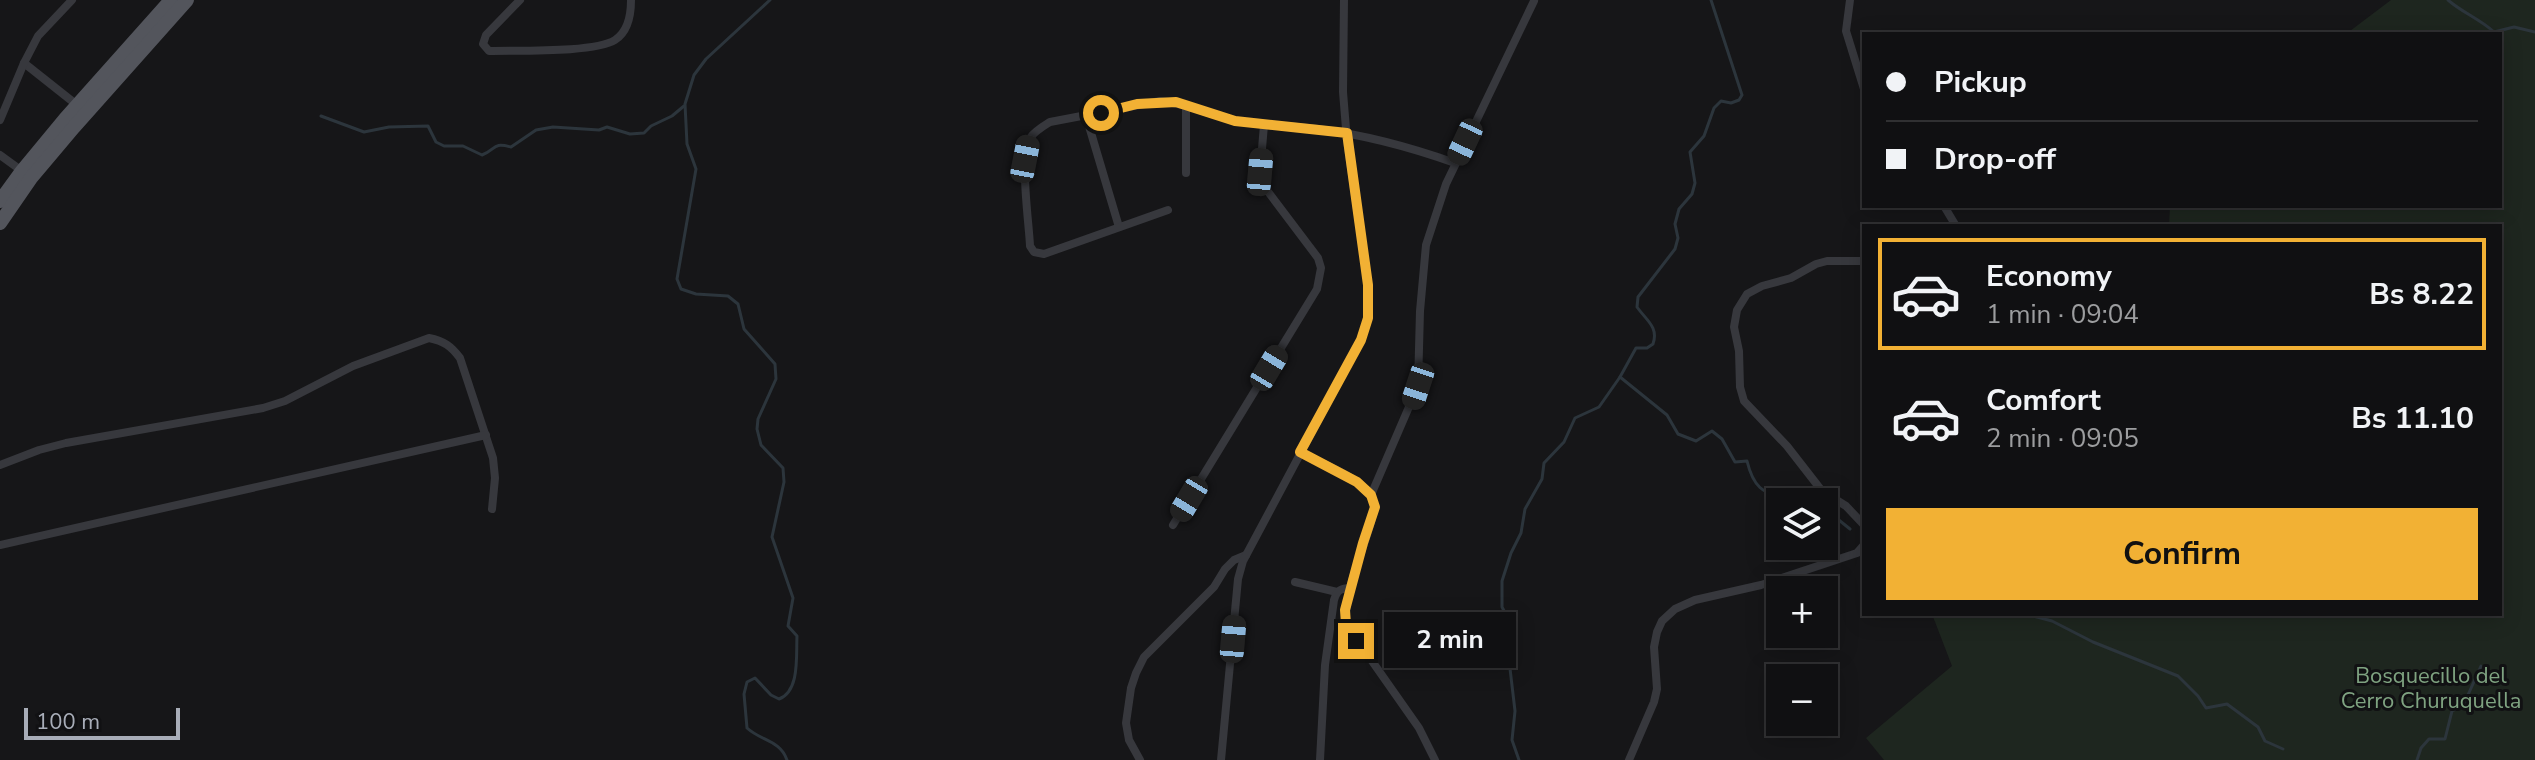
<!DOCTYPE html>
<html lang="en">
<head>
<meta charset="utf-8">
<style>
  :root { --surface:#101012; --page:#19191b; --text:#f1f3f6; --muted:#9c9d9f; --line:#303032; --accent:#f2b134 }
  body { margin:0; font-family:"Nunito Sans",sans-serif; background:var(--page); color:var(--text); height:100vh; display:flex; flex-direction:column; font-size:30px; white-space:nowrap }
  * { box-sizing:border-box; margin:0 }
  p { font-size:26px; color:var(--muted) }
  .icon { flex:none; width:44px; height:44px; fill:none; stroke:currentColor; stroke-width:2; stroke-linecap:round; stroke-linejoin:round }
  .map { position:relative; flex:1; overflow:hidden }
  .drawer { position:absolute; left:1862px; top:224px; width:640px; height:392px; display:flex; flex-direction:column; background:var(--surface); border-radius:0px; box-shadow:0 4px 20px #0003,0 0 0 2px var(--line) }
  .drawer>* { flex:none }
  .hud { position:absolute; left:1862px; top:32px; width:640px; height:176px; border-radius:0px; box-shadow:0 4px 20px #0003,0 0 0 2px var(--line); display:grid; align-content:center; height:176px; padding:0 24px; background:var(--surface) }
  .tools { position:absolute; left:1766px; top:488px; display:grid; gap:16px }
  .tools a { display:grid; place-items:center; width:72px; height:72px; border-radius:0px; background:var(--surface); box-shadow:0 4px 20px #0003,0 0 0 2px var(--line); font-size:40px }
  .scale { position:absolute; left:24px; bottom:20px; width:156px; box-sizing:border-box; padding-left:8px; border:4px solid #a8adb8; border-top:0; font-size:22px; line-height:28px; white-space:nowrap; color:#a8adb8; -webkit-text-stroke:6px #111113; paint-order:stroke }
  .end { position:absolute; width:36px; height:36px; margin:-18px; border:10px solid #f2b134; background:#111; box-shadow:0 0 0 4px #111 }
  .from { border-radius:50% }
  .bubble { position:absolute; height:56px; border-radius:0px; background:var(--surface); box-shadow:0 4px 20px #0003,0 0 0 2px var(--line); font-size:26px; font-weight:700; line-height:56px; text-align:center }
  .car { position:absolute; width:24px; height:48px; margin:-24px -12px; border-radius:10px; box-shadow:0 0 6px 2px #0007; background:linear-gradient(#222 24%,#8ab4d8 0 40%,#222 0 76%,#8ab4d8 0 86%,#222 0) }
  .hud b { display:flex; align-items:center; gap:28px; height:76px; font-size:30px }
  .hud b+b { border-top:2px solid var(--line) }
  .hud i { width:20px; height:20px; background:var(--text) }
  ul { padding:14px 0 0; list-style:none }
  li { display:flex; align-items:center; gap:24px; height:112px; margin:0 16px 12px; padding:0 8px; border:4px solid transparent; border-radius:0px }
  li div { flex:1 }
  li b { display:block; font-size:30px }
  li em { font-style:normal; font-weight:700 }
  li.current { border-color:var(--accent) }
  li>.icon { width:72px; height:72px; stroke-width:1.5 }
  .button { display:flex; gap:16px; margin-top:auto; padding:16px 24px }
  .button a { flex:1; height:92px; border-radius:0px; background:var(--accent); color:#111; font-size:32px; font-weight:700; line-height:92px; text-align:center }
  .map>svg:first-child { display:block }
  .green { fill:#1e261f }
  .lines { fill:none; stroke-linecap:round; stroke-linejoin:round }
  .stream { stroke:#2c353c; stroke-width:3 }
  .minor { stroke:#37383d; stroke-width:8 }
  .primary { stroke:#53555c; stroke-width:14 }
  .route { stroke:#f2b134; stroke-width:10 }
  .labels { text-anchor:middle; stroke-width:6; stroke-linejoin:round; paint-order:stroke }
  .park-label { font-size:22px; fill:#7fa381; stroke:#111113 }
</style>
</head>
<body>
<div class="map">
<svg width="2535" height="760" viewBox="0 0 2535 760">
  <rect width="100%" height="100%" fill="#161618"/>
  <polygon class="green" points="2391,0 2535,0 2535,760 1884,760 1866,738 1952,666 1932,614 2500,614 2500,226 2169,226 2170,206 2500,206 2500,34 2346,34"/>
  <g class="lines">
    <g class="stream">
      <path d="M770,0L706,59L694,75L685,104L687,144L696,169L677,279L681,289L696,294L728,296L738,304L744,329L775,364L776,379L758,419L757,429L761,445L783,468L784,482L772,537L793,598L788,626L797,636C796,656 800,691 779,699L771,695L755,678L747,682L744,694L747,728C761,741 780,740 787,760"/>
      <path d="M2448,0C2463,13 2480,19 2494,32L2514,27L2535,32"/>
      <path d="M321,116L364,132L389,127L428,126L436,142L444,146H463L482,155C497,149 492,142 511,147L536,130L553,127L599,130L607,127L630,134L644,133L651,126L672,116L684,106"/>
      <path d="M1620,377L1667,415L1678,434L1696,441L1712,431L1722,439L1735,462L1747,461C1754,490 1764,492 1789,502"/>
      <polyline points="1809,502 1815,502"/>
      <polyline points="1824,508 1850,529"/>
      <polyline points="2025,614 2052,621 2093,642 2178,676 2198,696 2206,708 2227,704 2258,727 2265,741 2283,749"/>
      <path d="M1519,760L1512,740L1515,711L1509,660L1514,629L1502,607V581L1511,553L1521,533L1525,509L1542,479L1544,463L1564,442L1575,418L1599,407L1620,377L1636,348H1647L1653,344C1659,327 1646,320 1637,307L1638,297L1675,249L1678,238L1675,224L1679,209L1692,194L1695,183L1690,152L1704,136L1714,108L1721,101L1731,103L1739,100L1742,95L1711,0"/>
      <polyline points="2417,760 2421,748 2429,739 2445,739 2452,711 2463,706 2481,666"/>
    </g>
    <g class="minor">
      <path d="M520,0L486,35L483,44L489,51C516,50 595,53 615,40C629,31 631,14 631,0"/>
      <polyline points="1850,0 1846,31 1864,89"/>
      <polyline points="24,63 77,105"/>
      <polyline points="1086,116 1119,227"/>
      <polyline points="0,120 24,63 38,36 72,0"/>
      <polyline points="0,155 22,171"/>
      <polyline points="1186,173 1186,105"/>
      <polyline points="1944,206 1956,226"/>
      <path d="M1168,210L1044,254L1034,252L1030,246C1029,222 1019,157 1030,138C1035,131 1042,127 1050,122L1160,101C1187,103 1211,116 1238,121C1264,126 1291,125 1318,129C1366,135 1410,147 1455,163"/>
      <polyline points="1864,261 1827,261 1816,264 1791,278 1762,286 1747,294 1737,310 1734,327 1739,351 1740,387 1744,401 1787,446 1822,491 1846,506 1864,525"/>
      <path d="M1300,452C1322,464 1353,474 1369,493C1373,498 1375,505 1374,510C1366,548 1344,585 1346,624L1419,728L1435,760"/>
      <path d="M0,465L39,450L66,443L263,408L285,401L353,366L429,338C444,341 451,346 460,358L493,458L495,478L492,509"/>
      <polyline points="1371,495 1418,386 1420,311 1426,245 1446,184 1534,1"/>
      <polyline points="1173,525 1317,289 1321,268 1318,258 1263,185 1260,172 1264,125"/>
      <polyline points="0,545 486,435"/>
      <polyline points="1295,582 1337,592"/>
      <polyline points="1140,760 1129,740 1126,723 1131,688 1136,673 1144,657 1214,587 1225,569 1234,560 1246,555"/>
      <polyline points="1221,760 1238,579 1243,561 1361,340 1368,318 1368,285 1347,141 1343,92 1344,0"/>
      <path d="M1320,760L1325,665L1334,600C1337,590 1341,588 1351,588"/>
      <polyline points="1629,760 1654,702 1657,689 1654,647 1657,632 1662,621 1675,609 1695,600 1761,585 1857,553 1864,545"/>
    </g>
    <g class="primary">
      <polyline points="0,201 22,171 65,119 171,0"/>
      <polyline points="0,223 31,178 74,127 187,0"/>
    </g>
  </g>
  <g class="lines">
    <polyline class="route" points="1101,113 1137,104 1176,102 1235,121 1347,133 1368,285 1368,318 1361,340 1300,452 1357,482 1371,495 1375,507 1363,543 1345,610 1346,624 1356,641"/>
  </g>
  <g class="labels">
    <g class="park-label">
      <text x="2431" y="683">Bosquecillo del<tspan x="2431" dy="25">Cerro Churuquella</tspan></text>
    </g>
  </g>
</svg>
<div class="tools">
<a><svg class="icon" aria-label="layers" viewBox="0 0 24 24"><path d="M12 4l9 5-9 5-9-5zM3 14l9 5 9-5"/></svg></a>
<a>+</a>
<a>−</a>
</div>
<div class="scale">100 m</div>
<i class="end from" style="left:1101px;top:113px"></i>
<i class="end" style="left:1356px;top:641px"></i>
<div class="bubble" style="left:1384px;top:612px;width:132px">2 min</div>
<i class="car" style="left:1465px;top:142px;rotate:205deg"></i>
<i class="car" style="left:1025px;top:159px;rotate:11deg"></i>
<i class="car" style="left:1260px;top:172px;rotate:5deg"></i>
<i class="car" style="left:1269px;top:368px;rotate:31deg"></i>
<i class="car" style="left:1418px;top:386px;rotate:198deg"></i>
<i class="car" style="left:1189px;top:499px;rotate:211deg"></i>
<i class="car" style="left:1233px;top:639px;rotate:5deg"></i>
<div class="hud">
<b><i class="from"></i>Pickup</b>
<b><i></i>Drop-off</b>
</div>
<section class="drawer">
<ul>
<li class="current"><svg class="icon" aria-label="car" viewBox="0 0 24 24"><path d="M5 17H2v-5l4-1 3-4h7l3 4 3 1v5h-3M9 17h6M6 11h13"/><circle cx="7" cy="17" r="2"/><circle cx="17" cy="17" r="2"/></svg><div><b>Economy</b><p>1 min · 09:04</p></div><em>Bs 8.22</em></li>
<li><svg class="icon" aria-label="car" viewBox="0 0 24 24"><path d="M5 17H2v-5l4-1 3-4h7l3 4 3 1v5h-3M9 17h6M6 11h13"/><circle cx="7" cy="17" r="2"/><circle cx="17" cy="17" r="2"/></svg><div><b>Comfort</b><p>2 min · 09:05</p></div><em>Bs 11.10</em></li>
</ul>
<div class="button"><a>Confirm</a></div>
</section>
</div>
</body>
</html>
